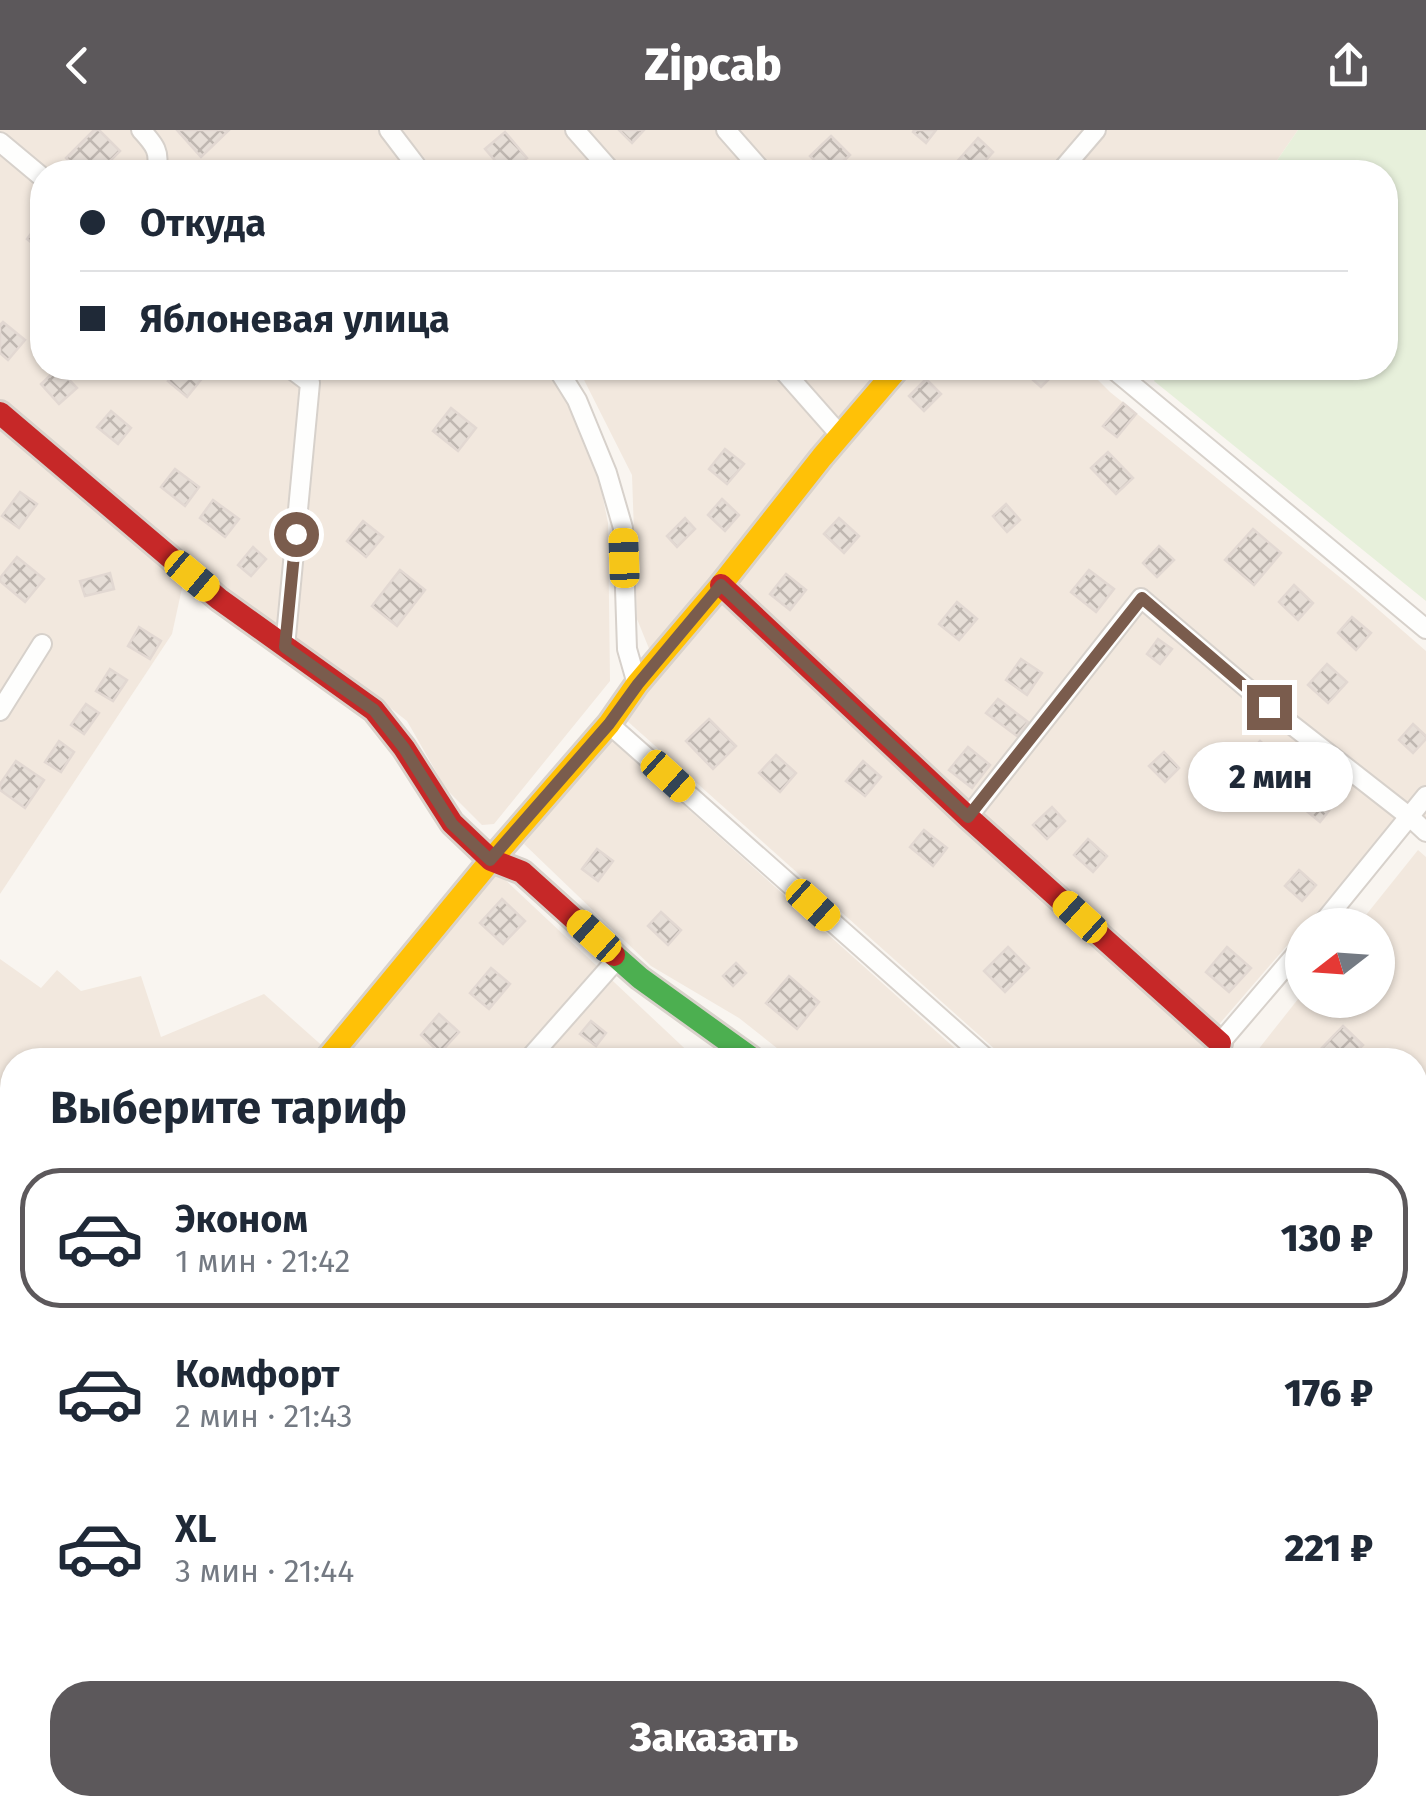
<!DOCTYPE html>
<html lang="ru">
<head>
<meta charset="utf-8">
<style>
  :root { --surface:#fff; --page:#f2f2f3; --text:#1f2937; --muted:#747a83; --line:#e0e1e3; --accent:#5c585b }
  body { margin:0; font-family:"Fira Sans",sans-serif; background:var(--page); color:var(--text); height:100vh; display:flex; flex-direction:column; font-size:38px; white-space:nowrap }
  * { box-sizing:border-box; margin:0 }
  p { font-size:32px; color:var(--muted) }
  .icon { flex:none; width:55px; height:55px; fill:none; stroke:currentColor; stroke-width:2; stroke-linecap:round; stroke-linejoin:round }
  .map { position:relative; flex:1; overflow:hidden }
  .side { position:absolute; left:0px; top:918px; width:1428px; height:768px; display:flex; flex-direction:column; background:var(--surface); border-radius:40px 40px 0 0; box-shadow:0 2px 8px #0004 }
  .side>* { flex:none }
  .top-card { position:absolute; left:30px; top:30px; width:1368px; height:220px; border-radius:40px; box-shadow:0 2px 8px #0004; display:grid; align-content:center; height:220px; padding:0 50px; background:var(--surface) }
  .needle { width:65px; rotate:253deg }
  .controls { position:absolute; left:1285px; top:778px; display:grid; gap:20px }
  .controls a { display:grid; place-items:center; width:110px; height:110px; border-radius:50%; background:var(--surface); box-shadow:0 2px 8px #0004; font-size:50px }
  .end { position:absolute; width:45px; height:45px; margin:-22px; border:12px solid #7a5c4d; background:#fff; box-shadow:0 0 0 5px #fff }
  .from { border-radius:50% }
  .bubble { position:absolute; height:70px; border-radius:35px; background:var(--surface); box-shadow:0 2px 8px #0004; font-size:32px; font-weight:800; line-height:70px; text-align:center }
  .car { position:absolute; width:30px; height:60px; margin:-30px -15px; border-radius:12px; box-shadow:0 0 8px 2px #0007; background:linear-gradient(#f5c518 24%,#345 0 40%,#f5c518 0 76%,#345 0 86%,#f5c518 0) }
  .top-card b { display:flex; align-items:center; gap:35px; height:95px; font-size:38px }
  .top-card b+b { border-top:2px solid var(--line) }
  .top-card i { width:25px; height:25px; background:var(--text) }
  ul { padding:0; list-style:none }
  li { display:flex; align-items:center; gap:30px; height:140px; margin:0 20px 15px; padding:0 30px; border:5px solid transparent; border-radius:40px }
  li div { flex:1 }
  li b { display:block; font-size:38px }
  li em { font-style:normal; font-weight:800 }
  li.current { border-color:var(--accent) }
  li>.icon { width:90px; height:90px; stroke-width:1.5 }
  h2 { padding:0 50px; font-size:45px; line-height:120px }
  .action { display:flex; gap:20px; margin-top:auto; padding:20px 50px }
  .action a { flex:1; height:115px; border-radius:40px; background:var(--accent); color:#fff; font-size:40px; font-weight:800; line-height:115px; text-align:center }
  header { display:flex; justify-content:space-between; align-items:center; height:130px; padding:0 50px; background:var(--accent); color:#fff; font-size:45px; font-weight:800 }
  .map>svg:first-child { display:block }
  .residential { fill:#f2e8de }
  .green { fill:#e7f0db }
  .building { fill:url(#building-cross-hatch); stroke:#e2d8d2; stroke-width:2.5 }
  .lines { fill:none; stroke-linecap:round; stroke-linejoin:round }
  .street-casing { stroke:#d7d1cb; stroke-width:22 }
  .fast-casing { stroke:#d9d2cb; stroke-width:28 }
  .slow-casing { stroke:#d9d2cb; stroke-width:28 }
  .jam-casing { stroke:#d9d2cb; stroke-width:28 }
  .street { stroke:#fefefd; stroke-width:18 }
  .fast { stroke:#4caf50; stroke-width:22 }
  .slow { stroke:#ffc107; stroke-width:22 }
  .jam { stroke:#c62828; stroke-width:22 }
  .route { stroke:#7a5c4d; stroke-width:12 }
</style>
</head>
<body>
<header><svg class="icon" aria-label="back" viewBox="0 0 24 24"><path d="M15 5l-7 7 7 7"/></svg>Zipcab<svg class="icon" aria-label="share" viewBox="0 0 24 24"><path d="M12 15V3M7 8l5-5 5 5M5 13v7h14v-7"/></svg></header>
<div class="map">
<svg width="1426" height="1683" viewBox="0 0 1426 1683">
  <defs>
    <pattern id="building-cross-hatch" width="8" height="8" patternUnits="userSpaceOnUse" patternTransform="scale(2.5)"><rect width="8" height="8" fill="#e6ded7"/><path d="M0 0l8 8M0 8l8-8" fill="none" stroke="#bfb7b1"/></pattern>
  </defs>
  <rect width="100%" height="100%" fill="#f9f5f0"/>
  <g class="residential">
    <polygon points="0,0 379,0 413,42 42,42 42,238 554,238 597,338 608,393 610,551 494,694 482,695 446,659 407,591 360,554 307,521 208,446 0,277"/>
    <polygon points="401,0 1298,0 1269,42 436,42"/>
    <polygon points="578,238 884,238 694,472 650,521 637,489 632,345"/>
    <polygon points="907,238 1086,238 1110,262 1357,461 1426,521 1426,689 1409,675 1306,795 1302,795 1302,798 1215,899 731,450"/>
    <polygon points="0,295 184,449 172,504 0,764"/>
    <polygon points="721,467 1218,930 1007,930 625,589"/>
    <polygon points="609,608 968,930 792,930 739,888 651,836 524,714"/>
    <polygon points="1418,720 1426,727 1426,1118 1415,1109 1415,930 1250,930 1302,864 1302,870 1378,870 1378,795 1358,795"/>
    <polygon points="498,743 697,930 12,930 12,1672 375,1673 371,1683 0,1683 0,829 41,858 57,840 81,861 141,846 161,907 264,864 336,928"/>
    <polygon points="1415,1138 1426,1147 1426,1314 1424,1317 1415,1310"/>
    <polygon points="1415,1348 1426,1358 1426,1494 1415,1487"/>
  </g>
  <g class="green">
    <polygon points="1298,0 1426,0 1426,471 1154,251 1160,238 1385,238 1385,42 1269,42"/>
    <polygon points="1415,1640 1426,1652 1426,1683 371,1683 375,1672 1415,1672"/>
  </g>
  <g class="building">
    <polygon points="94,0 99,0 120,21 99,42 80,42 66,28"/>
    <polygon points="177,0 229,0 201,27"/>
    <polygon points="619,0 644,0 632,13"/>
    <polygon points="914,0 936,0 926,13 913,2"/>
    <polygon points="505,2 527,28 510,42 505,42 485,19"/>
    <polygon points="831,6 850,25 832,42 826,42 810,26"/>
    <polygon points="978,8 993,22 975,42 964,42 955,34"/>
    <polygon points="42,89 42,121 27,109"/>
    <polygon points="3,192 25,210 8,230 0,223 0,195"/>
    <polygon points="58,238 77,258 59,274 41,254"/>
    <polygon points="179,238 194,238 204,246 187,267 168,251"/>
    <polygon points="1026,238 1060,238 1041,257 1023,241"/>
    <polygon points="926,249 941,264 924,281 909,266"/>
    <polygon points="1123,273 1136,284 1117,307 1103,296"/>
    <polygon points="451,278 476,298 458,321 433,301"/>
    <polygon points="111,281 131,298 118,314 97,297"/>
    <polygon points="725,319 744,334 727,354 709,339"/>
    <polygon points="1108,322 1133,348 1116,364 1091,338"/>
    <polygon points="175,339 199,357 185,376 161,357"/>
    <polygon points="20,362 37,374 19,398 2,386"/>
    <polygon points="722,369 739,385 725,401 708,385"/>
    <polygon points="213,370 239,389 225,407 200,388"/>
    <polygon points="1006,374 1020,390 1007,402 993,386"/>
    <polygon points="685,388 695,399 677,417 667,406"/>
    <polygon points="839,388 859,406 844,423 824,404"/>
    <polygon points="363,391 383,407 366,427 347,411"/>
    <polygon points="1253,399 1281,423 1254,455 1225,430"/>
    <polygon points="1159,416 1174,430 1157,447 1143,433"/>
    <polygon points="253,417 266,429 251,446 238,435"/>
    <polygon points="17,427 44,449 25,472 0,451 0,448"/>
    <polygon points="400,440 425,460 397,496 372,476"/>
    <polygon points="1089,440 1114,459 1096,482 1071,462"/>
    <polygon points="110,443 114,459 85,466 80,451"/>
    <polygon points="786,444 806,460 790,480 770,464"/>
    <polygon points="1294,455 1313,473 1298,490 1279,472"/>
    <polygon points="957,472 977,489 959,510 939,494"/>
    <polygon points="1352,487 1371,503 1356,520 1338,503"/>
    <polygon points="139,497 161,511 150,529 128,516"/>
    <polygon points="1158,509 1172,519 1160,534 1147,524"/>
    <polygon points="1021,529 1042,543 1027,565 1006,550"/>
    <polygon points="1327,534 1347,552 1328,573 1308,555"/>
    <polygon points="110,539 127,550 113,571 96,561"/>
    <polygon points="998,569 1028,592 1017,606 986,583"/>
    <polygon points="86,574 99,583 84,604 71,595"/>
    <polygon points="709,589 736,616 713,639 686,611"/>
    <polygon points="1413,594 1426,606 1426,609 1413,623 1399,610"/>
    <polygon points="59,611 74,622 61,642 45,632"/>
    <polygon points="1260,611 1274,624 1260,639 1246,626"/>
    <polygon points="968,617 990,635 972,658 949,640"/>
    <polygon points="1164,622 1179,638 1165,652 1149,636"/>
    <polygon points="776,625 796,643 780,662 759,643"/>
    <polygon points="16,631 44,650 25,678 0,660 0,654"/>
    <polygon points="863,631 881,647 865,666 846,651"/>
    <polygon points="1318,660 1335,673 1320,692 1303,678"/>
    <polygon points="1052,677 1065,691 1047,709 1033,695"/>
    <polygon points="924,700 947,718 933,736 910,717"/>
    <polygon points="1088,709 1107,726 1093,742 1074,725"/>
    <polygon points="597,719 613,731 598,751 582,739"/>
    <polygon points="1299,740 1316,755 1302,771 1285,756"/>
    <polygon points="502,769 525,791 503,814 480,793"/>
    <polygon points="661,782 681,800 668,815 648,796"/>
    <polygon points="1008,817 1029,838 1005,862 984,841"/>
    <polygon points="1227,817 1251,838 1229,862 1206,842"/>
    <polygon points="736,833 746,843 733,856 723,846"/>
    <polygon points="491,838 510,854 489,879 470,863"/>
    <polygon points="789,846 819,872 797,899 766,873"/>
    <polygon points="439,884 459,902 440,923 421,905"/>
    <polygon points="591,891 606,903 596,916 580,904"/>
    <polygon points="1343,896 1363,915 1348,930 1328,930 1319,921"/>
    <polygon points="1423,1056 1426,1059 1426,1087 1422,1091 1415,1084 1415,1065"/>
    <polygon points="0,1114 12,1126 12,1131 0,1144"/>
    <polygon points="1417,1419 1426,1428 1426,1462 1415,1452"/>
    <polygon points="444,1672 449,1672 453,1683 426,1683 425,1680"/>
  </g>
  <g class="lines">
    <defs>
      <g id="street">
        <path d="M141,0C154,14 162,23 155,42"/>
        <polyline points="389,0 421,42"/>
        <polyline points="575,0 612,42"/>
        <polyline points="726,0 763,42"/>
        <polyline points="0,12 42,47"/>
        <polyline points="1060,42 1096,0"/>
        <polyline points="557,238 577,270 607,343 623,398 627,519 637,554"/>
        <polyline points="781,238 841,306"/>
        <polyline points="1112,238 1426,499"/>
        <polyline points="285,517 310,253 290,238"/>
        <polyline points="0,581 42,514"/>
        <polyline points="609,594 988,930"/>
        <polyline points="968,687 1141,468 1269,577 1411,688 1426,702"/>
        <polyline points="1321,795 1426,666"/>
        <polyline points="528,930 618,828"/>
        <polyline points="1213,930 1220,913 1302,817"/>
        <polyline points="1415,1118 1426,1128"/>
        <polyline points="0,1270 12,1289"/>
        <polyline points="1415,1320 1426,1329"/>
        <polyline points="1415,1528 1426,1534"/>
        <polyline points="1415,1644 1426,1654"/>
        <polyline points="387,1683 395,1672"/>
      </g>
      <g id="fast">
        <polyline points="614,825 640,848 754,930"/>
        <polyline points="139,1672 140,1683"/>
      </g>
      <polyline id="slow" points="326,930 491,730 609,594 637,554 721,455 822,327 898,238"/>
      <g id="jam">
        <polyline points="0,283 219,469 374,580 404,618 452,693 491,730 522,742 614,825"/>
        <polyline points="721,455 968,687 1220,913"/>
      </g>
    </defs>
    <use href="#street" class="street-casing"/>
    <use href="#fast" class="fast-casing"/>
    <use href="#slow" class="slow-casing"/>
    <use href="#jam" class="jam-casing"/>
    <use href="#street" class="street"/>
    <use href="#fast" class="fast"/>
    <use href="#slow" class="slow"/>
    <use href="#jam" class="jam"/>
  </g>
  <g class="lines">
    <polyline class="route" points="296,404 285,517 374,580 404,618 452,694 490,730 609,594 638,554 721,455 968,687 1142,468 1269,577"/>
  </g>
</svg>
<div class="controls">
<a><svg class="needle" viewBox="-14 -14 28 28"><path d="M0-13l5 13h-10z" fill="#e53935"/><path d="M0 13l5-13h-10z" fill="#747a83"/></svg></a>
</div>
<i class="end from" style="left:296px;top:404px"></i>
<i class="end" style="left:1269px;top:577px"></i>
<div class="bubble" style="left:1188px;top:612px;width:165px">2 мин</div>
<i class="car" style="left:624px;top:428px;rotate:358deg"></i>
<i class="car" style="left:192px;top:446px;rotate:130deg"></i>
<i class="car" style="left:668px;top:646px;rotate:132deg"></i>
<i class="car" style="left:813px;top:775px;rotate:132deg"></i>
<i class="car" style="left:1080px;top:787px;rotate:312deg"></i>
<i class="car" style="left:594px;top:806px;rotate:312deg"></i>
<div class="top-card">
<b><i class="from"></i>Откуда</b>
<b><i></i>Яблоневая улица</b>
</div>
<section class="side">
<h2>Выберите тариф</h2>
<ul>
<li class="current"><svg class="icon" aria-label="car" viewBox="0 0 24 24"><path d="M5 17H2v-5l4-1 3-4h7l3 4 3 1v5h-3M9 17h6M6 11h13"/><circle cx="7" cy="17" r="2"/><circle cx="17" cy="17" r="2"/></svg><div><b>Эконом</b><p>1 мин · 21:42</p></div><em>130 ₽</em></li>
<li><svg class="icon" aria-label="car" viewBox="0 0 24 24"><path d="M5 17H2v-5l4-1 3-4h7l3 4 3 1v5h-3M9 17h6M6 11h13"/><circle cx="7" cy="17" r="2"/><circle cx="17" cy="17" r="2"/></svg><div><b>Комфорт</b><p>2 мин · 21:43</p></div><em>176 ₽</em></li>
<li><svg class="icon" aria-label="car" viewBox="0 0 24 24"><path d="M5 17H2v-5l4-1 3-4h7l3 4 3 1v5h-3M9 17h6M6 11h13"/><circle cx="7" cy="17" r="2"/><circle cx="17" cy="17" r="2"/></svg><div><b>XL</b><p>3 мин · 21:44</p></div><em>221 ₽</em></li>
</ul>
<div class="action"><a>Заказать</a></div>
</section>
</div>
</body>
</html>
